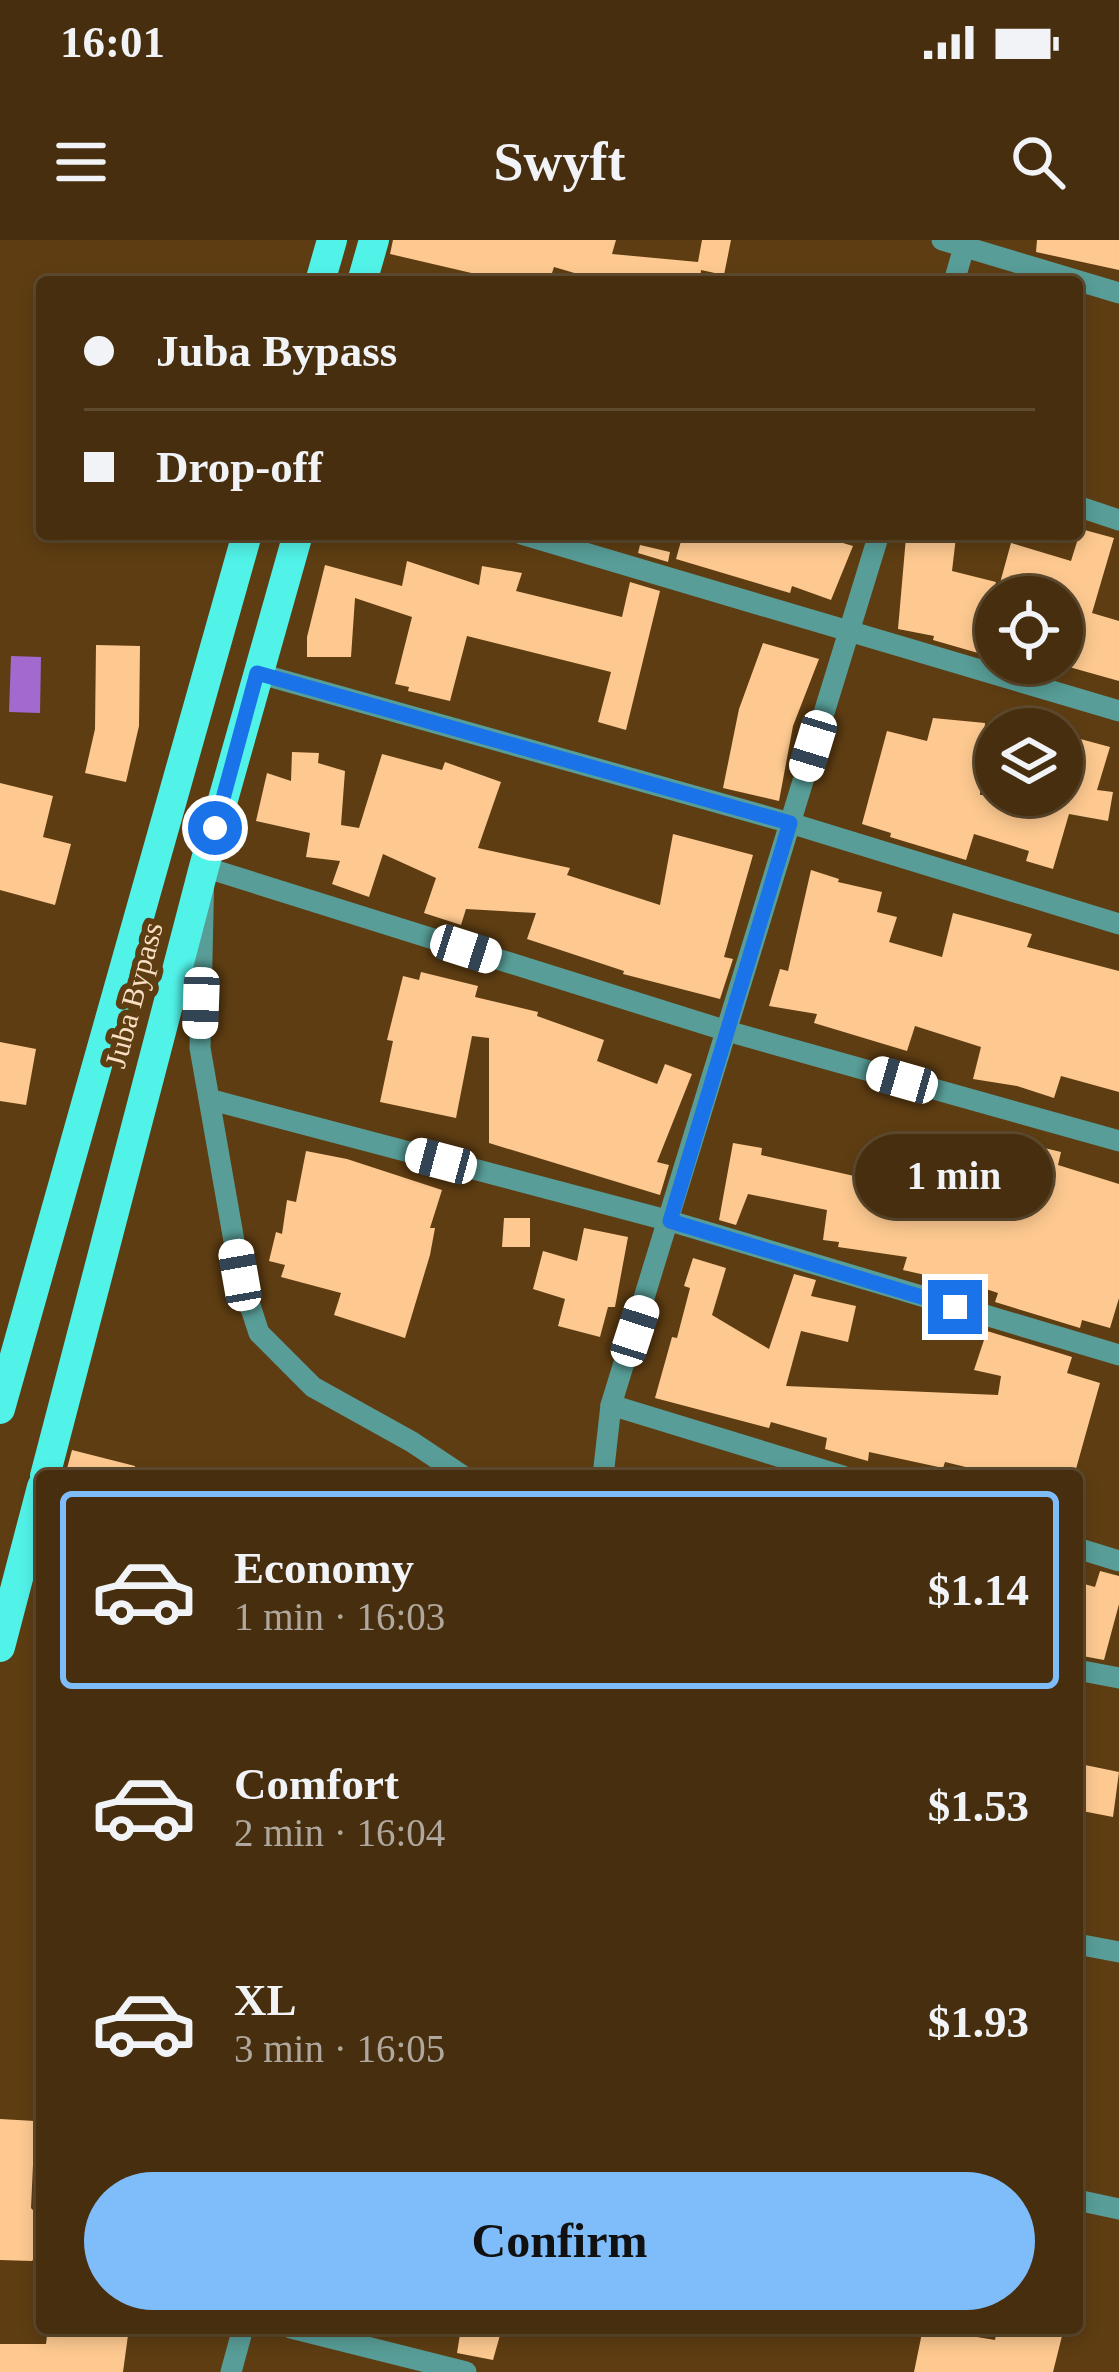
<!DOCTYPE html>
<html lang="en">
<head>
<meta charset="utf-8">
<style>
  :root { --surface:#462e0e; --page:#4d3617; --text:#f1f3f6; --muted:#b0a89e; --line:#5e4a2e; --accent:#7fbdfa }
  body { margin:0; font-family:"Times New Roman",serif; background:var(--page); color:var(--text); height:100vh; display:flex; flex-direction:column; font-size:45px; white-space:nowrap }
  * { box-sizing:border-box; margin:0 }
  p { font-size:39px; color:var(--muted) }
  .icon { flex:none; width:66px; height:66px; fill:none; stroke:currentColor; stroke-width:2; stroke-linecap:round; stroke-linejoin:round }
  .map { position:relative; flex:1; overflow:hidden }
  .drawer { position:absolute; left:36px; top:1230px; width:1047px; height:864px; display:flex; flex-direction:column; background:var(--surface); border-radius:12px; box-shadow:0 6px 18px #0003,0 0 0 3px var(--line) }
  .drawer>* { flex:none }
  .top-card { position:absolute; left:36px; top:36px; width:1047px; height:264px; border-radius:12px; box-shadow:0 6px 18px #0003,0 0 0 3px var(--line); display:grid; align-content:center; height:264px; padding:0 48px; background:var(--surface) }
  .fabs { position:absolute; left:975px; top:336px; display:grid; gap:24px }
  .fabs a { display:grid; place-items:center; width:108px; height:108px; border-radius:50%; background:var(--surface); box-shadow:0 6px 18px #0003,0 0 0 3px var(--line); font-size:60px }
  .end { position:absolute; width:54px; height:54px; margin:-27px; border:15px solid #1a73e8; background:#fff; box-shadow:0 0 0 6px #fff }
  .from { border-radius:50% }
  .bubble { position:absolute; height:84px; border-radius:42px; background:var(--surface); box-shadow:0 6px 18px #0003,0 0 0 3px var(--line); font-size:39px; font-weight:800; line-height:84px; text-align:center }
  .car { position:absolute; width:36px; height:72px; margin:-36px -18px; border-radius:15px; box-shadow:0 0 9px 3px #0007; background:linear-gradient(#fff 24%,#345 0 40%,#fff 0 76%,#345 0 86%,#fff 0) }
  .top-card b { display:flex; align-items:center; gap:42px; height:114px; font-size:45px }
  .top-card b+b { border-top:3px solid var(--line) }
  .top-card i { width:30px; height:30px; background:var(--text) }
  ul { padding:21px 0 0; list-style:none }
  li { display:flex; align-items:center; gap:36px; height:198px; margin:0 24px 18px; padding:0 24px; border:6px solid transparent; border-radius:12px }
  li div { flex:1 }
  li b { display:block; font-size:45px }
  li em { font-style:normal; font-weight:800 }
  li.selected { border-color:var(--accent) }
  li>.icon { width:108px; height:108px; stroke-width:1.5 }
  .button { display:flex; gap:24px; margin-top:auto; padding:24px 48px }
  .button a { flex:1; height:138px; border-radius:72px; background:var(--accent); color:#111; font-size:48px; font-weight:800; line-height:138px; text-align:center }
  .status { display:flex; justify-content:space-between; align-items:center; height:84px; padding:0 60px; background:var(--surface); direction:ltr }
  .status svg { height:33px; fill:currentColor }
  header { display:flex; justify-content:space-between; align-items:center; height:156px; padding:0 48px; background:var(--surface); font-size:54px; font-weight:800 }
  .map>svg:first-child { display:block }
  .water { fill:#a369cf }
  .building { fill:#fdc990 }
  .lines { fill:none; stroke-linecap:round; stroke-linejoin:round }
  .minor { stroke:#589d97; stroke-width:21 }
  .major { stroke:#51f3e9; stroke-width:30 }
  .route { stroke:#1a73e8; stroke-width:15 }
  .labels { text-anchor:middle; stroke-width:12; stroke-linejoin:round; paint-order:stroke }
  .street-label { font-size:30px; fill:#f9dfc4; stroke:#5e3d12 }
</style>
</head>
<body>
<div class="status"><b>16:01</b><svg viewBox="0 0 49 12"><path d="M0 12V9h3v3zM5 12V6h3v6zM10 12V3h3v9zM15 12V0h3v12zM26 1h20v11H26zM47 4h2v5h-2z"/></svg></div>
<header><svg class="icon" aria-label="menu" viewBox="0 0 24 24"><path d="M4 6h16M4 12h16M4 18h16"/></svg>Swyft<svg class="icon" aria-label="search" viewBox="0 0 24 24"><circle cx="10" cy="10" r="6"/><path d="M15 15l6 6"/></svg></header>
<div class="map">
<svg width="1119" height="2132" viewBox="0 0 1119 2132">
  <rect width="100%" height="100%" fill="#5e3d12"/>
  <polygon class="water" points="11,416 41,417 40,473 9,472"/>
  <g class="building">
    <polygon points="393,0 616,0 612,14 698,22 702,0 731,0 724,35 701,30 700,42 605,42 554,27 549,42 510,42 390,14"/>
    <polygon points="1037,0 1119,0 1119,30 1036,12"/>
    <polygon points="1081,289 1114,298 1092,373 1119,381 1119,441 1062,425 1062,357 1000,343 1011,303 1071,321"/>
    <polygon points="683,294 813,294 853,306 831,360 792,346 790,353 676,319"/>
    <polygon points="921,294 956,297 952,331 996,342 978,413 933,400 934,396 898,389 906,297 919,298"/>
    <polygon points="640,305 670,312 668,322 638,313"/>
    <polygon points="407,321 479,345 482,326 522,333 516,351 622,377 630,342 660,351 626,490 598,482 611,432 467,396 450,461 408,451 409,447 395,444 412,377 355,358 351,417 307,417 307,397 325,325 402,346"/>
    <polygon points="763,403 819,419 793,486 779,561 723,548 739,469"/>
    <polygon points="96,405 140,406 139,486 126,542 85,533 95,489"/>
    <polygon points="933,478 985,483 980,555 1062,555 1062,494 1110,507 1097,550 1113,552 1108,581 1069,574 1053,629 1026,621 1029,611 974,594 966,620 890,597 891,593 862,584 887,491 927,501"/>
    <polygon points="292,512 319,513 318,523 345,531 341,585 359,588 382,514 442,530 445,522 501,542 478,608 570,628 567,635 660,665 673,594 753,615 724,717 733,719 720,759 623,734 624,731 527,699 536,673 466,669 461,685 424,673 436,638 383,614 369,657 332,644 340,621 306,617 310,593 256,581 267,533 291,541"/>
    <polygon points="0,543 53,556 43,597 71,604 55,665 0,650"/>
    <polygon points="811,630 839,639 838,642 882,652 877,672 897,677 889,702 942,717 953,673 1032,694 1027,707 1119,731 1119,852 1061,836 1054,858 1017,846 973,839 981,807 915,786 907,811 814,783 817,774 769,766 780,729 788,731"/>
    <polygon points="421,732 478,746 475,757 538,772 537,776 604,800 597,821 657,844 665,824 692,834 657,922 669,925 660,955 489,903 489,798 472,796 456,878 380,862 393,801 387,800 403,736 419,740"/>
    <polygon points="0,802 36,809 26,865 0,861"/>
    <polygon points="926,898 962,903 962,911 1012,914 1016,901 1061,912 1058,925 1119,944 1119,1058 1110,1088 1082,1080 1080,1088 995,1062 998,1053 983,1048 903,1030 907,1017 838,1007 839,1002 823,1000 827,970 748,954 736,985 719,980 733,903 762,908 761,915 912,949 916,919 922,920"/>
    <polygon points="306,911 347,919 442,950 430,988 435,988 430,1015 405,1098 334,1075 341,1053 281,1037 285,1025 269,1021 276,992 282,994 287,960 296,962"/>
    <polygon points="504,978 530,978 530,1007 502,1007"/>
    <polygon points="584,988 628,997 615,1067 608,1067 600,1097 558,1086 565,1059 533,1049 543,1011 577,1021"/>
    <polygon points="693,1018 726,1028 712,1075 769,1109 794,1034 816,1040 811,1056 856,1066 848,1102 801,1091 786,1146 998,1155 1001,1136 974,1130 987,1091 1072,1117 1067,1133 1100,1143 1074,1236 1003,1236 945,1222 943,1228 869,1212 868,1221 825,1209 827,1198 771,1182 769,1188 655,1158 672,1097 677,1098 690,1048 684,1046"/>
    <polygon points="72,1210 135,1226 134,1236 65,1236"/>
    <polygon points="1100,1331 1119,1336 1119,1364 1104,1420 1077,1415 1077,1342 1095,1347"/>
    <polygon points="1085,1525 1119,1532 1113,1577 1077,1570 1077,1540 1083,1542"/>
    <polygon points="0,1879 35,1881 31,1968 41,1979 42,2010 32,2021 0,2020"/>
    <polygon points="48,2088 129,2088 123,2132 0,2132 0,2104 46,2104"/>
    <polygon points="461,2088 502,2088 493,2120 457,2113"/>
    <polygon points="923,2088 995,2100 997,2088 1028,2088 1062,2096 1053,2132 914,2132"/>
  </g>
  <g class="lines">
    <g class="minor">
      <polyline points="942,0 1119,53"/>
      <polyline points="954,42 966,0"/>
      <polyline points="1077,266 1119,280"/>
      <polyline points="521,294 1119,471"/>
      <polyline points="257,433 790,583 1119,684"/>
      <polyline points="212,860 670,981 1119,1115"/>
      <polyline points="611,1165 843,1236"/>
      <polyline points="463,1236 412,1202 313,1147 259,1093 240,1035 200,808 204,627 727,791 1119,901"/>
      <polyline points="603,1236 611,1165 879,294"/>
      <polyline points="1077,1308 1119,1321"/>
      <polyline points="1077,1430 1119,1438"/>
      <polyline points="1077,1704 1119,1712"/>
      <polyline points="1077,1960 1119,1969"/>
      <polyline points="291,2088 466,2132"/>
      <polyline points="231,2132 243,2088"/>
    </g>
    <g class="major">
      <polyline points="320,42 332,0"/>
      <polyline points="362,42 374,0"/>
      <polyline points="0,1169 247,294"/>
      <polyline points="45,1236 204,627 298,294"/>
      <polyline points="0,1407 42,1247"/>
    </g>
  </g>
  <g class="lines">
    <polyline class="route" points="215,588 257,433 790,583 670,981 955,1067"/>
  </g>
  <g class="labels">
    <g class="street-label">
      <text transform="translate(134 755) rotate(-75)" y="10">Juba Bypass</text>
    </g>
  </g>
</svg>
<div class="fabs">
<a><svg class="icon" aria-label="locate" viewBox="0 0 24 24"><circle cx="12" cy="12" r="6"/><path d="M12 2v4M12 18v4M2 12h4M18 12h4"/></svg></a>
<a><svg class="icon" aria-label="layers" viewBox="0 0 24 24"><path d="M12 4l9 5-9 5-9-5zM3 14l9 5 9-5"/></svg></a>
</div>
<i class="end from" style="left:215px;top:588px"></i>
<i class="end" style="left:955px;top:1067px"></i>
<div class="bubble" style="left:855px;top:894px;width:198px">1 min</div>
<i class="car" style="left:813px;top:506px;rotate:197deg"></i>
<i class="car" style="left:466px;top:709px;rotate:108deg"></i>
<i class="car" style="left:201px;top:763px;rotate:182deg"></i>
<i class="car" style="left:902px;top:840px;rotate:286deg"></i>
<i class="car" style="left:441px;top:921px;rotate:285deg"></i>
<i class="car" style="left:240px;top:1035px;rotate:350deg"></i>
<i class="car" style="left:635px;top:1091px;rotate:18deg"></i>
<div class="top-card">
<b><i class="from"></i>Juba Bypass</b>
<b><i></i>Drop-off</b>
</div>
<section class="drawer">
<ul>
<li class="selected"><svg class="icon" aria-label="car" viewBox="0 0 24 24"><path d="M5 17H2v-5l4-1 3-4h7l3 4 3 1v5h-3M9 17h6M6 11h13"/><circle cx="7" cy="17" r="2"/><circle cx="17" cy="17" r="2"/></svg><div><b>Economy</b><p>1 min · 16:03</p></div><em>$1.14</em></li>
<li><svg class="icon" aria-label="car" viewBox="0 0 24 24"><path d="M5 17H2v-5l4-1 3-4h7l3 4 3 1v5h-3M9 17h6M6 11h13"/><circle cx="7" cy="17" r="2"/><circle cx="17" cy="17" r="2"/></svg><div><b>Comfort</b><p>2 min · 16:04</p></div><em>$1.53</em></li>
<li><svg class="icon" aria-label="car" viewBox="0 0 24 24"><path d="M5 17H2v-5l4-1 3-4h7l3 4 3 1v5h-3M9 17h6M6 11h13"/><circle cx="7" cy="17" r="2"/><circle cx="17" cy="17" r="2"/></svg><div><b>XL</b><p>3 min · 16:05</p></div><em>$1.93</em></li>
</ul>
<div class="button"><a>Confirm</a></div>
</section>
</div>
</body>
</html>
